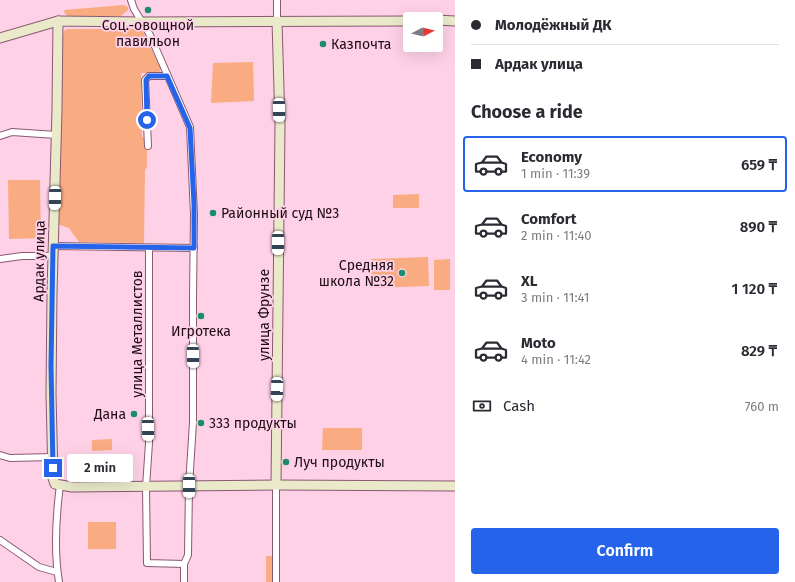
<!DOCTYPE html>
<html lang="en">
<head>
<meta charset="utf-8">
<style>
  :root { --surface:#fff; --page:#f2f2f3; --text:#2b2b33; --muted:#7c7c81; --line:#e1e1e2; --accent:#2563eb }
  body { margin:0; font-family:"Fira Sans",sans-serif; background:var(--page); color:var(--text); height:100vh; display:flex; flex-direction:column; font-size:15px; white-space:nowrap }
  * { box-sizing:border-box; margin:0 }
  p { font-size:13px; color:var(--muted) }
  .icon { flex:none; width:22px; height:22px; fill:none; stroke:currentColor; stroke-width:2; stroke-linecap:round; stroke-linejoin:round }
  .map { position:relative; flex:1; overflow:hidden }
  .side { display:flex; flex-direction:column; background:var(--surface); width:340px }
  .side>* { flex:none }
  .guide { display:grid; align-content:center; height:88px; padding:0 16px; background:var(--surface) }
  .needle { width:26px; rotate:83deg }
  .controls { position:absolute; left:403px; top:12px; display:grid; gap:8px }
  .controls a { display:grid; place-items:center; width:40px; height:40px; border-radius:4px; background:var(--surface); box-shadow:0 4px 16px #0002; font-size:20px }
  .end { position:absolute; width:18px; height:18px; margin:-9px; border:5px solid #2563eb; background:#fff; box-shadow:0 0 0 2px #fff }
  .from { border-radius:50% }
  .bubble { position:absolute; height:28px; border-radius:4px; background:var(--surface); box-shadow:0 4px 16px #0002; font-size:13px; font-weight:600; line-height:28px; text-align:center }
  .car { position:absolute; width:12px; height:24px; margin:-12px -6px; border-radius:5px; box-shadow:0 0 3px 1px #0007; background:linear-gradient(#fff 24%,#345 0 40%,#fff 0 76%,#345 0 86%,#fff 0) }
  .guide b { display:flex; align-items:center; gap:14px; height:38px; font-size:15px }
  .guide b+b { border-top:1px solid var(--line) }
  .guide i { width:10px; height:10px; background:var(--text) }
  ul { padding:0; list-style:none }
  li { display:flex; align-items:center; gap:12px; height:56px; margin:0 8px 6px; padding:0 8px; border:2px solid transparent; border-radius:4px }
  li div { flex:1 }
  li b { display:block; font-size:15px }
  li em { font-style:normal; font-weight:600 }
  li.active { border-color:var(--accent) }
  li>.icon { width:36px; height:36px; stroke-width:1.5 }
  h2 { padding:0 16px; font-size:18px; line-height:48px }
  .pay { display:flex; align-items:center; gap:10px; height:44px; padding:0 16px; font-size:15px }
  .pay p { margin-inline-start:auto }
  .action { display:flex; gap:8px; margin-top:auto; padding:8px 16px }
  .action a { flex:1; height:46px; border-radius:4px; background:var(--accent); color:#fff; font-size:16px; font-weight:600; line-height:46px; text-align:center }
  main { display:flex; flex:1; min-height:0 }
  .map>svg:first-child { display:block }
  .green { fill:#f9ac82 }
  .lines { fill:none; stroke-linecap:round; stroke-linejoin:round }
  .street-casing { stroke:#895971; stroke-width:8 }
  .secondary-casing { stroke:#895971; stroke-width:11 }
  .street { stroke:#fff; stroke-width:6 }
  .secondary { stroke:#eaeacb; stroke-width:9 }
  .route { stroke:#2563eb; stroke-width:5 }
  .poi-dot { fill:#1b8d6e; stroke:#fed1e6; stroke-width:1.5 }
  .labels { text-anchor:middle; stroke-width:3.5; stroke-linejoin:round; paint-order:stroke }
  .poi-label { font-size:14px; fill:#1e0b15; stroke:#fed1e6; text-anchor:start }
  .street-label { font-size:14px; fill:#1e0b15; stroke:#fed1e6 }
</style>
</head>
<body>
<main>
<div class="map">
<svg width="455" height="582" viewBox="0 0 455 582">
  <rect width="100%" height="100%" fill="#fed1e6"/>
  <g class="green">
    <polygon points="124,5 128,7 128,10 121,16 69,17 65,14 64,10"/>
    <polygon points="67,29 139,29 143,32 161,69 159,73 141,73 142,137 147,138 147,167 145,170 144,243 79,242 69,228 57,224 62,39 64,31"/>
    <polygon points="253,62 254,101 211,103 213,63"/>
    <polygon points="8,180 40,180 41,238 9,239"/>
    <polygon points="419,194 419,208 393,208 393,195"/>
    <polygon points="428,257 429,286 372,288 371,259"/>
    <polygon points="450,259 450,290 434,290 434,260"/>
    <polygon points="323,428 362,428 362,450 322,450"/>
    <polygon points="112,439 112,450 92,451 92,440"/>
    <rect x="88" y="522" width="28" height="27"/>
    <rect x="266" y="556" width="9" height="26"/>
  </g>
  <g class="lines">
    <defs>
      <g id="street">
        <polyline points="131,0 134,9 150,35 190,127 194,215 193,296 193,422 189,486 188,555 184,564 184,582"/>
        <polyline points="277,0 277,21"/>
        <polyline points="0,136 12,132 56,135"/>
        <polyline points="148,146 145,80 149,76 167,76"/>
        <polyline points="53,246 194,248"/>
        <polyline points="149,248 149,443 146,487 147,563 184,564"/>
        <polyline points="0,259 22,256 53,256"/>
        <polyline points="0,455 10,458 53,457"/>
        <polyline points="0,540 39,567 57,572"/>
        <path d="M59,582C54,552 56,516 60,485"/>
        <polyline points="276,582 276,485"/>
      </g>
      <g id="secondary">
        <polyline points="436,20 455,21"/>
        <polyline points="58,21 57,109 52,293 51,394 53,478 55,484 72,487 276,485 455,486"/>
        <polyline points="0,38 58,21 143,22 410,21"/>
        <polyline points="276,485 280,124 277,21"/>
      </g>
    </defs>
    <use href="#street" class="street-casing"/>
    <use href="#secondary" class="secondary-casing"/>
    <use href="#street" class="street"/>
    <use href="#secondary" class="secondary"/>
  </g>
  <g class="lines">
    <polyline class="route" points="53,468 51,366 53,246 194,248 194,204 190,128 167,76 149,76 146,80 147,120"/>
  </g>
  <g class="poi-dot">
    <circle cx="148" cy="10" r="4"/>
    <circle cx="323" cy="44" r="4"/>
    <circle cx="213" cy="213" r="4"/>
    <circle cx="402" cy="273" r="4"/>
    <circle cx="201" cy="316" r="4"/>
    <circle cx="134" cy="414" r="4"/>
    <circle cx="201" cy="423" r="4"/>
    <circle cx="286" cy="462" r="4"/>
  </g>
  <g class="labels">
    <g class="poi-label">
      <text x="148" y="30" text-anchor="middle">Соц.-овощной<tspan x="148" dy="16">павильон</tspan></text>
      <text x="331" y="49">Казпочта</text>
      <text x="221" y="218">Районный суд №3</text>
      <text x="394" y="270" text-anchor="end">Средняя<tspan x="394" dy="16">школа №32</tspan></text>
      <text x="201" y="336" text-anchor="middle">Игротека</text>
      <text x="126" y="419" text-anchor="end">Дана</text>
      <text x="209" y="428">333 продукты</text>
      <text x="294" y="467">Луч продукты</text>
    </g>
    <g class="street-label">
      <text transform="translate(39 261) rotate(-89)" y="5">Ардак улица</text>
      <text transform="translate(264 315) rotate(-90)" y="5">улица Фрунзе</text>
      <text transform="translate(137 334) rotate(-90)" y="5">улица Металлистов</text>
    </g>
  </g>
</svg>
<div class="controls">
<a><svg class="needle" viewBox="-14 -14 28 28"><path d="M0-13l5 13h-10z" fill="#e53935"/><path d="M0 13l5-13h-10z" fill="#7c7c81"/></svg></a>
</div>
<i class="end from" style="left:147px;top:120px"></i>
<i class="end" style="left:53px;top:468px"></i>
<div class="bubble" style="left:67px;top:454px;width:66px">2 min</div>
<i class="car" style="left:279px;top:110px;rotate:179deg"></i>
<i class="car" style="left:55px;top:198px;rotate:181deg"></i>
<i class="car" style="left:278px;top:243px;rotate:180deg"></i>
<i class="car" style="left:193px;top:356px;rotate:179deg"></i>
<i class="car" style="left:277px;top:389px;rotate:182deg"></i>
<i class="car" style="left:148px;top:429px;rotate:179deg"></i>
<i class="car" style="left:189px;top:486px;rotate:180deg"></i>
</div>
<section class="side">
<div class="guide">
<b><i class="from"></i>Молодёжный ДК</b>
<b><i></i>Ардак улица</b>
</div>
<h2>Choose a ride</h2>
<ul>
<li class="active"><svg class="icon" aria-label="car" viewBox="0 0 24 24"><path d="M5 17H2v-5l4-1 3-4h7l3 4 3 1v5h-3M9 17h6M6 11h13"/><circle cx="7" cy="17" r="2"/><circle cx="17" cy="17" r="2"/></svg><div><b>Economy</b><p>1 min · 11:39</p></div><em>659 ₸</em></li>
<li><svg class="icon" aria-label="car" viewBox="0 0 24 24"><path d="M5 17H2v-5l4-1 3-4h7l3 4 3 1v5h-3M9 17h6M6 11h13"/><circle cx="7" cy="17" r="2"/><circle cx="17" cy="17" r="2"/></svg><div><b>Comfort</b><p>2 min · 11:40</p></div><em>890 ₸</em></li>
<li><svg class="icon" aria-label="car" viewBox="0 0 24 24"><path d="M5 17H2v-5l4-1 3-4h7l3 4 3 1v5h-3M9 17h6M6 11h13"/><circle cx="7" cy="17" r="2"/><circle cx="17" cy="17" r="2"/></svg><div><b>XL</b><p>3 min · 11:41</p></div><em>1 120 ₸</em></li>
<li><svg class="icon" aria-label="car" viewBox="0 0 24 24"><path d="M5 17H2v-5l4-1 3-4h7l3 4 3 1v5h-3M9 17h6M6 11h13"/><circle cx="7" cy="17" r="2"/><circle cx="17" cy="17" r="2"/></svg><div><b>Moto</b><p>4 min · 11:42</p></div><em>829 ₸</em></li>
</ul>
<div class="pay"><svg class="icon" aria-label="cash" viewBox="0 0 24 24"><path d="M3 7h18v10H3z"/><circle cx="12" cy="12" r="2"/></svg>Cash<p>760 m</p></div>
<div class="action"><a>Confirm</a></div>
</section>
</main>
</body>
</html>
